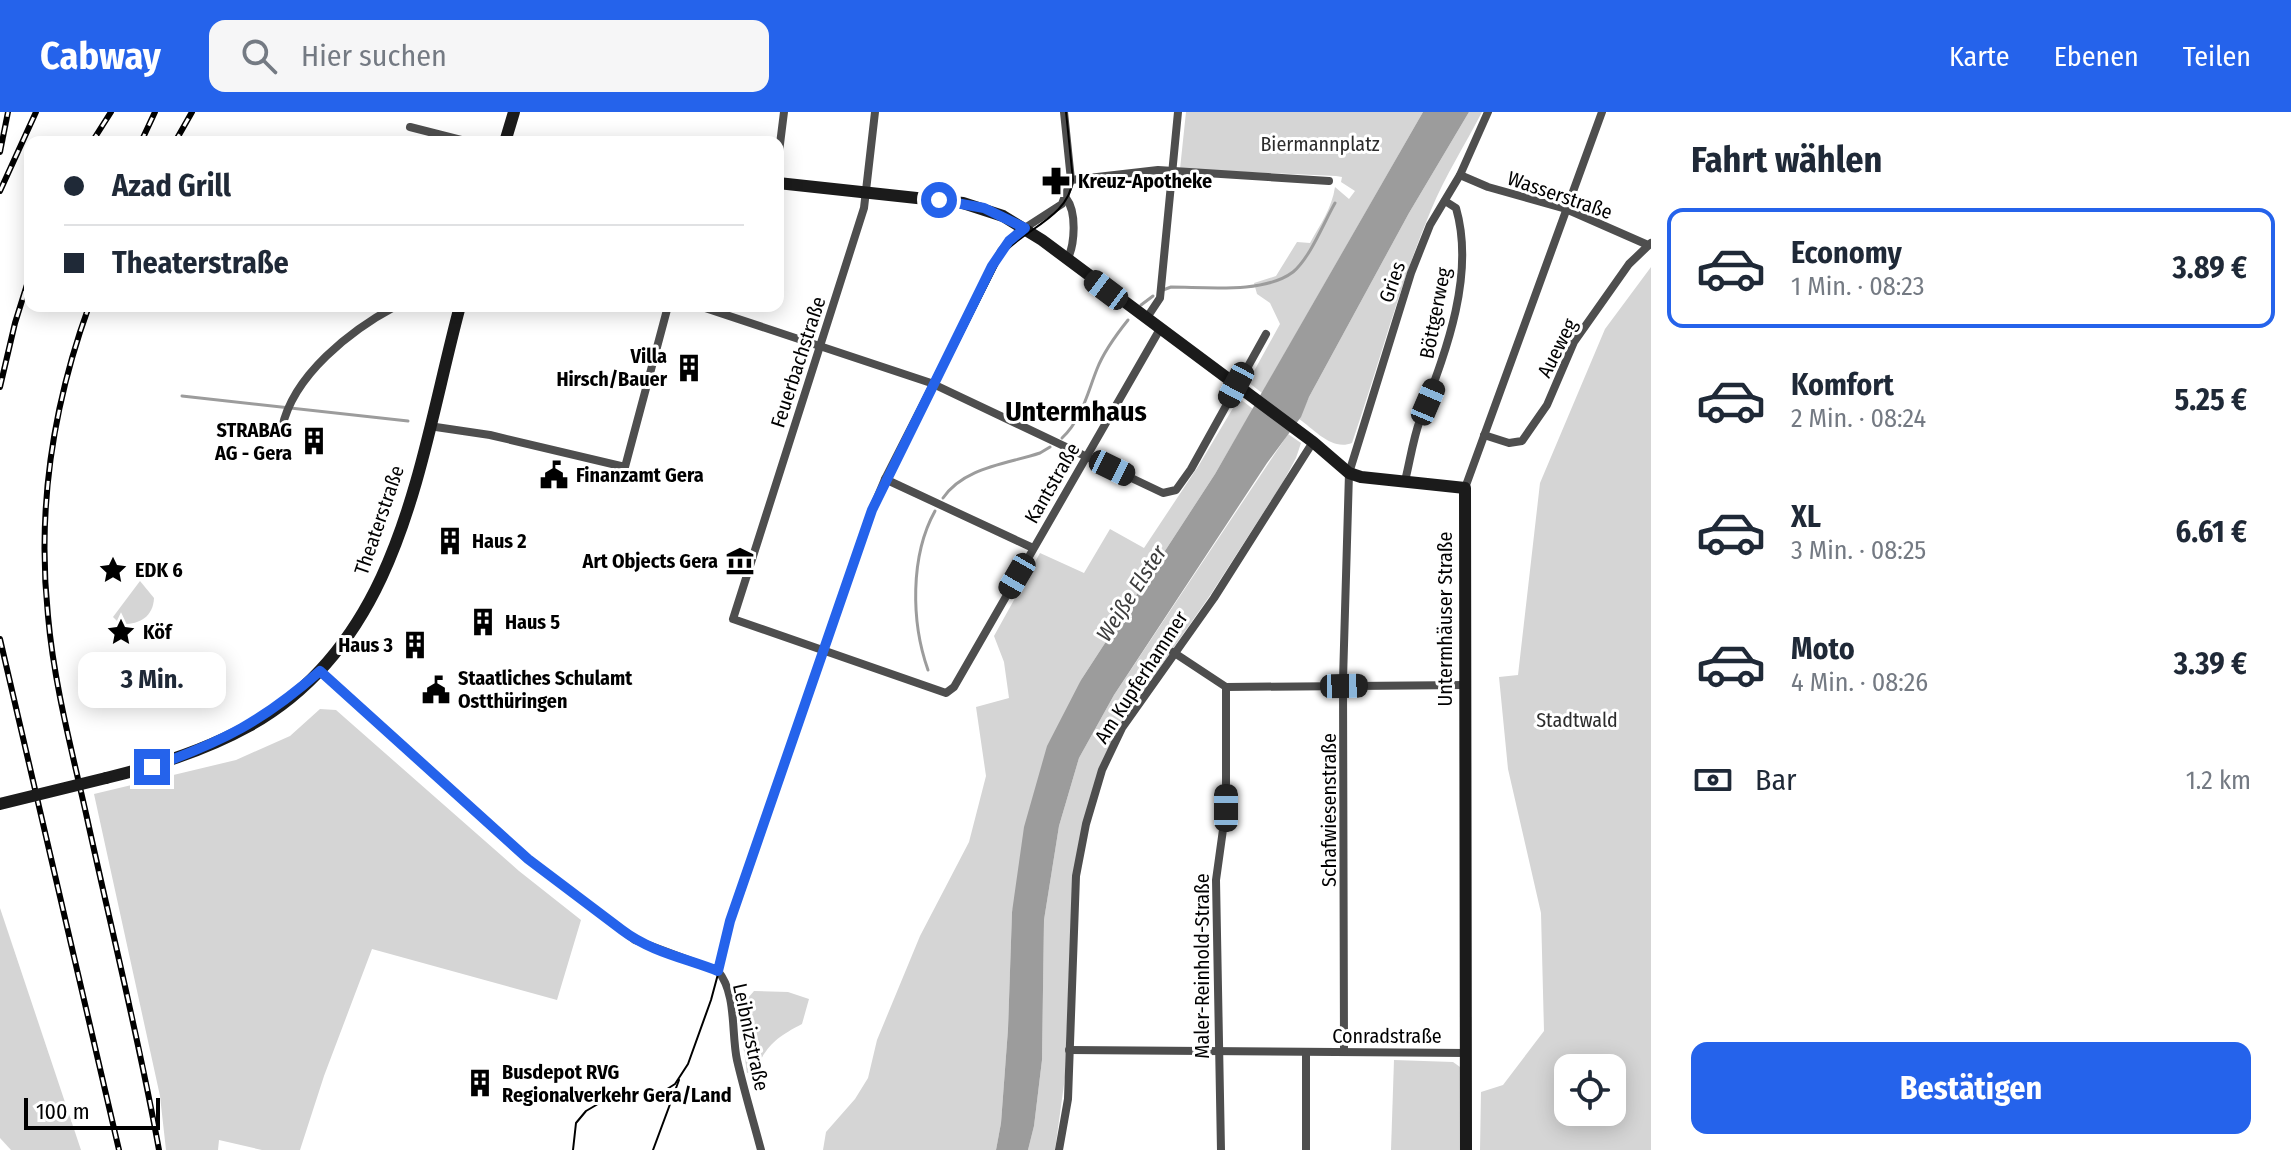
<!DOCTYPE html>
<html lang="de">
<head>
<meta charset="utf-8">
<style>
  :root { --surface:#fff; --page:#f6f6f7; --text:#1f2937; --muted:#747a83; --line:#e0e1e3; --accent:#2563eb }
  body { margin:0; font-family:"Fira Sans Condensed",sans-serif; background:var(--page); color:var(--text); height:100vh; display:flex; flex-direction:column; font-size:30px; white-space:nowrap }
  * { box-sizing:border-box; margin:0 }
  p { font-size:26px; color:var(--muted) }
  .icon { flex:none; width:44px; height:44px; fill:none; stroke:currentColor; stroke-width:2; stroke-linecap:round; stroke-linejoin:round }
  .map { position:relative; flex:1; overflow:hidden }
  .details { display:flex; flex-direction:column; background:var(--surface); width:640px }
  .details>* { flex:none }
  .banner { position:absolute; left:24px; top:24px; width:760px; height:176px; border-radius:16px; box-shadow:0 4px 20px #0003; display:grid; align-content:center; height:176px; padding:0 40px; background:var(--surface) }
  .tools { position:absolute; left:1554px; top:942px; display:grid; gap:16px }
  .tools a { display:grid; place-items:center; width:72px; height:72px; border-radius:16px; background:var(--surface); box-shadow:0 4px 20px #0003; font-size:40px }
  .scale { position:absolute; left:24px; bottom:20px; width:136px; box-sizing:border-box; padding-left:8px; border:4px solid #000; border-top:0; font-size:22px; line-height:28px; white-space:nowrap; color:#000; -webkit-text-stroke:6px #fff; paint-order:stroke }
  .end { position:absolute; width:36px; height:36px; margin:-18px; border:10px solid #2563eb; background:#fff; box-shadow:0 0 0 4px #fff }
  .from { border-radius:50% }
  .bubble { position:absolute; height:56px; border-radius:16px; background:var(--surface); box-shadow:0 4px 20px #0003; font-size:26px; font-weight:700; line-height:56px; text-align:center }
  .car { position:absolute; width:24px; height:48px; margin:-24px -12px; border-radius:10px; box-shadow:0 0 6px 2px #0007; background:linear-gradient(#222 24%,#8ab4d8 0 40%,#222 0 76%,#8ab4d8 0 86%,#222 0) }
  .banner b { display:flex; align-items:center; gap:28px; height:76px; font-size:30px }
  .banner b+b { border-top:2px solid var(--line) }
  .banner i { width:20px; height:20px; background:var(--text) }
  ul { padding:0; list-style:none }
  li { display:flex; align-items:center; gap:24px; height:120px; margin:0 16px 12px; padding:0 24px; border:4px solid transparent; border-radius:16px }
  li div { flex:1 }
  li b { display:block; font-size:30px }
  li em { font-style:normal; font-weight:700 }
  li.current { border-color:var(--accent) }
  li>.icon { width:72px; height:72px; stroke-width:1.5 }
  h2 { padding:0 40px; font-size:36px; line-height:96px }
  .pay { display:flex; align-items:center; gap:20px; height:88px; padding:0 40px; font-size:30px }
  .pay p { margin-inline-start:auto }
  .cta { display:flex; gap:16px; margin-top:auto; padding:16px 40px }
  .cta a { flex:1; height:92px; border-radius:16px; background:var(--accent); color:#fff; font-size:32px; font-weight:700; line-height:92px; text-align:center }
  header { display:flex; align-items:center; gap:48px; box-sizing:border-box; height:112px; padding:0 40px; background:var(--accent); color:#fff }
  header strong { font-size:38px }
  nav { display:flex; gap:44px; margin-inline-start:auto; font-size:28px }
  .search { width:560px; height:72px; background:var(--page); display:flex; align-items:center; gap:20px; box-sizing:border-box; padding:0 28px; border-radius:16px; color:var(--muted); font-size:30px }
  main { display:flex; flex:1; min-height:0 }
  .map>svg:first-child { display:block }
  .green { fill:#d5d5d5; fill-rule:evenodd }
  .water { fill:#9c9c9c }
  .lines { fill:none; stroke-linecap:round; stroke-linejoin:round }
  .stream { stroke:#9c9c9c; stroke-width:3 }
  .minor { stroke:#4e4e4e; stroke-width:8 }
  .secondary { stroke:#1b1b1b; stroke-width:12 }
  .tram { stroke:#000; stroke-width:2 }
  .rail-casing { stroke:#000; stroke-width:6 }
  .rail { stroke:#fff; stroke-width:3; stroke-dasharray:9; stroke-linecap:butt }
  .secondary-bridge { stroke:#1b1b1b; stroke-width:12 }
  .route { stroke:#2563eb; stroke-width:10 }
  .labels { text-anchor:middle; stroke-width:6; stroke-linejoin:round; paint-order:stroke }
  .park-label { font-size:20px; fill:#2c2c2c; stroke:#fff }
  .poi-label { font-size:20px; font-weight:bold; fill:#000; stroke:#fff; text-anchor:start }
  .street-label { font-size:20px; fill:#000; stroke:#fff }
  .water-label { font-size:22px; font-style:italic; fill:#3d3d3d; stroke:#fff }
  .district-label { font-size:28px; font-weight:bold; fill:#000; stroke:#fff }
</style>
</head>
<body>
<header>
<strong>Cabway</strong>
<div class="search"><svg class="icon" aria-label="search" viewBox="0 0 24 24"><circle cx="10" cy="10" r="6"/><path d="M15 15l6 6"/></svg>Hier suchen</div>
<nav><a>Karte</a><a>Ebenen</a><a>Teilen</a></nav>
</header>
<main>
<div class="map">
<svg width="1651" height="1038" viewBox="0 0 1651 1038">
  <rect width="100%" height="100%" fill="#fff"/>
  <g class="green">
    <path d="M1186,0H1423L1262,281L1248,270L1280,212L1270,191L1257,182L1254,171L1276,164L1297,130L1310,131C1320,113 1332,96 1335,75L1349,87L1355,79L1341,70L1342,65L1336,64L1180,57Z"/>
    <path d="M1469,0H1482C1465,33 1445,64 1431,98C1399,174 1379,253 1352,331C1332,339 1315,318 1299,307L1309,285L1409,101Z"/>
    <path d="M1651,155V1038H1480L1481,980L1503,973L1544,919L1541,801L1508,657L1499,565L1518,563L1540,371L1605,217ZM1568,956H1612V1000H1568Z"/>
    <polygon points="1239,286 1253,297 1215,362 1081,568 1012,800 1008,917 1001,1011 996,1038 823,1038 826,1020 855,987 868,966 877,928 920,824 969,730 986,664 976,595 1009,586 1004,550 994,524 1040,441 1084,461 1110,417 1144,436 1199,353"/>
    <polygon points="1288,322 1301,331 1296,346 1283,370 1211,482 1117,617 1096,665 1072,784 1065,965 1055,1038 1028,1038 1034,1014 1042,948 1044,808 1059,714 1079,646 1114,583"/>
    <path d="M140,469L154,486C153,506 138,513 120,512L113,505Z"/>
    <polygon points="320,597 336,598 519,759 581,808 557,888 372,837 324,964 300,1038 262,1038 219,1028 218,1038 166,1038 160,984 94,682 236,648 290,624"/>
    <polygon points="0,796 81,1038 11,1038 0,1026"/>
    <path d="M754,879L788,880L809,887L802,912C777,925 768,932 755,958L747,961L741,918L742,893Z"/>
    <polygon points="1394,948 1453,950 1460,955 1461,1038 1391,1038"/>
  </g>
  <polygon class="water" points="1423,0 1469,0 1409,101 1309,285 1301,305 1267,351 1114,583 1079,646 1059,714 1044,808 1042,948 1034,1014 1028,1038 996,1038 1001,1011 1008,917 1012,800 1024,715 1047,634 1081,568 1215,362"/>
  <g class="lines">
    <g class="stream">
      <path d="M1163,178L1171,175C1205,175 1264,182 1293,160C1310,146 1324,110 1335,91"/>
      <polyline points="1141,193 1153,184"/>
      <polyline points="182,284 408,309"/>
      <path d="M1062,326C1082,307 1087,282 1097,257C1104,239 1116,223 1128,208"/>
      <path d="M943,386C964,355 1007,352 1040,341L1050,335"/>
      <path d="M928,558C911,510 910,444 935,399"/>
    </g>
    <g class="minor">
      <polyline points="875,0 864,96 733,507 946,581 954,575 1160,217"/>
      <polyline points="410,15 469,30"/>
      <polyline points="778,48 784,0"/>
      <polyline points="1460,63 1488,75 1566,97 1648,133"/>
      <polyline points="1071,68 1158,58 1329,69"/>
      <path d="M1066,86C1077,100 1075,133 1067,148"/>
      <polyline points="699,194 931,271 1163,381 1176,378 1191,357 1266,222"/>
      <polyline points="1146,207 1160,186 1178,0"/>
      <polyline points="429,314 490,323 625,355 668,194"/>
      <path d="M282,316C293,263 351,218 396,194"/>
      <polyline points="1484,323 1509,331 1522,329 1547,293 1574,230 1629,152 1651,131"/>
      <polyline points="885,367 1033,436"/>
      <path d="M1405,369C1410,349 1413,327 1420,308C1444,244 1476,165 1456,96L1445,89"/>
      <polyline points="1465,376 1602,0"/>
      <polyline points="1173,540 1226,575 1466,573"/>
      <polyline points="320,559 528,747 622,818 635,828 718,859"/>
      <polyline points="1069,938 1467,941"/>
      <polyline points="1344,940 1343,568 1349,361 1411,161 1430,113 1460,63 1488,0"/>
      <path d="M761,1038C753,1008 744,978 737,948C731,920 737,882 718,859L730,809L872,398L885,367L1001,139L1017,121L1062,92L1071,68L1064,0"/>
      <polyline points="1059,1038 1068,987 1076,764 1086,712 1102,658 1122,616 1214,486 1313,330"/>
      <polyline points="1221,1038 1216,768 1226,696 1226,575"/>
      <polyline points="1306,1038 1306,940"/>
    </g>
    <g class="secondary">
      <polyline points="505,30 514,0"/>
      <polyline points="778,71 963,91 1003,104 1042,128 1313,330 1349,361 1361,365 1465,376 1466,1038"/>
      <path d="M106,666C156,654 204,639 249,614C402,529 419,347 460,194"/>
    </g>
    <g class="tram">
      <path d="M573,1038L576,1011L586,999L603,989L664,979L675,972L688,952L711,888L732,810L874,399L1002,143C1025,116 1068,106 1073,68L1066,0"/>
      <polyline points="653,1038 679,968"/>
    </g>
    <defs>
      <g id="rail">
        <polyline points="92,30 111,0"/>
        <polyline points="141,30 155,0"/>
        <polyline points="175,30 192,0"/>
        <polyline points="0,40 8,0"/>
        <polyline points="0,79 36,0"/>
        <path d="M89,194C53,293 37,399 48,504C54,572 72,639 87,706C111,816 139,927 159,1038"/>
        <polyline points="0,275 15,211 30,163"/>
        <polyline points="0,527 119,1038"/>
      </g>
    </defs>
    <use href="#rail" class="rail-casing"/>
    <use href="#rail" class="rail"/>
    <polyline class="secondary-bridge" points="0,692 106,666"/>
  </g>
  <g class="lines">
    <path class="route" d="M152,655C224,629 263,609 320,559L528,747L622,818C651,840 685,846 718,859L730,809L872,398L992,154L1009,129L1025,116L984,96L939,88"/>
  </g>
  <defs>
    <symbol id="pharmacy-bare" viewBox="-9 -9 18 18"><path d="M-2-6h4v4h4v4h-4v4h-4v-4h-4v-4h4Z" fill="#000" stroke="#fff" stroke-width="2.5" paint-order="stroke"/></symbol>
    <symbol id="building-bare" viewBox="-9 -9 18 18"><path d="M-4-6H4V6H1V3H-1V6H-4ZM-2.5-4.3h1.7v1.8h-1.7ZM.8-4.3h1.7v1.8H.8ZM-2.5-1h1.7V.8h-1.7ZM.8-1h1.7V.8H.8Z" fill="#000" stroke="#fff" stroke-width="2.5" paint-order="stroke"/></symbol>
    <symbol id="civic-bare" viewBox="-9 -9 18 18"><path d="M-.6-6.5H3V-4.5H.6V-3L4-1V1h2V6H-6V1h2V-1L-.6-3ZM-1.2 2.5V6h2.4V2.5Z" fill="#000" stroke="#fff" stroke-width="2.5" paint-order="stroke"/></symbol>
    <symbol id="museum-bare" viewBox="-9 -9 18 18"><path d="M0-6L6-3V-2H-6V-3ZM-5-1h2V3h-2ZM-1-1h2V3h-2ZM3-1h2V3H3ZM-6 4H6V6H-6Z" fill="#000" stroke="#fff" stroke-width="2.5" paint-order="stroke"/></symbol>
    <symbol id="sight-bare" viewBox="-9 -9 18 18"><path d="M0-6L1.8-2.2L6-1.7L2.9 1.2L3.7 5.4L0 3.3L-3.7 5.4L-2.9 1.2L-6-1.7L-1.8-2.2Z" fill="#000" stroke="#fff" stroke-width="2.5" paint-order="stroke"/></symbol>
  </defs>
  <g fill-rule="evenodd">
    <use href="#pharmacy-bare" x="1036" y="49" width="40" height="40"/>
    <use href="#building-bare" x="669" y="236" width="40" height="40"/>
    <use href="#building-bare" x="294" y="309" width="40" height="40"/>
    <use href="#civic-bare" x="534" y="343" width="40" height="40"/>
    <use href="#building-bare" x="430" y="409" width="40" height="40"/>
    <use href="#museum-bare" x="720" y="429" width="40" height="40"/>
    <use href="#sight-bare" x="93" y="438" width="40" height="40"/>
    <use href="#building-bare" x="463" y="490" width="40" height="40"/>
    <use href="#sight-bare" x="101" y="500" width="40" height="40"/>
    <use href="#building-bare" x="395" y="513" width="40" height="40"/>
    <use href="#civic-bare" x="416" y="558" width="40" height="40"/>
    <use href="#building-bare" x="460" y="951" width="40" height="40"/>
  </g>
  <g class="labels">
    <g class="park-label">
      <text x="1320" y="39">Biermannplatz</text>
      <text x="1577" y="615">Stadtwald</text>
    </g>
    <g class="poi-label">
      <text x="1078" y="76">Kreuz-Apotheke</text>
      <text x="667" y="251" text-anchor="end">Villa<tspan x="667" dy="23">Hirsch/Bauer</tspan></text>
      <text x="292" y="325" text-anchor="end">STRABAG<tspan x="292" dy="23">AG - Gera</tspan></text>
      <text x="576" y="370">Finanzamt Gera</text>
      <text x="472" y="436">Haus 2</text>
      <text x="718" y="456" text-anchor="end">Art Objects Gera</text>
      <text x="135" y="465">EDK 6</text>
      <text x="505" y="517">Haus 5</text>
      <text x="143" y="527">Köf</text>
      <text x="393" y="540" text-anchor="end">Haus 3</text>
      <text x="458" y="573">Staatliches Schulamt<tspan x="458" dy="23">Ostthüringen</tspan></text>
      <text x="502" y="967">Busdepot RVG<tspan x="502" dy="23">Regionalverkehr Gera/Land</tspan></text>
    </g>
    <g class="street-label">
      <text transform="translate(1560 83) rotate(19)" y="7">Wasserstraße</text>
      <text transform="translate(1392 170) rotate(-71)" y="7">Gries</text>
      <text transform="translate(1435 201) rotate(-79)" y="7">Böttgerweg</text>
      <text transform="translate(1557 236) rotate(-63)" y="7">Aueweg</text>
      <text transform="translate(798 250) rotate(-72)" y="7">Feuerbachstraße</text>
      <text transform="translate(1052 371) rotate(-60)" y="7">Kantstraße</text>
      <text transform="translate(379 408) rotate(-71)" y="7">Theaterstraße</text>
      <text transform="translate(1445 507) rotate(-90)" y="7">Untermhäuser Straße</text>
      <text transform="translate(1141 565) rotate(-57)" y="7">Am Kupferhammer</text>
      <text transform="translate(1329 698) rotate(-90)" y="7">Schafwiesenstraße</text>
      <text transform="translate(1202 854) rotate(-90)" y="7">Maler-Reinhold-Straße</text>
      <text x="1387" y="931">Conradstraße</text>
      <text transform="translate(751 925) rotate(78)" y="7">Leibnizstraße</text>
    </g>
    <g class="water-label">
      <text transform="translate(1131 481) rotate(-57)" y="8">Weiße Elster</text>
    </g>
    <g class="district-label">
      <text x="1076" y="309">Untermhaus</text>
    </g>
  </g>
</svg>
<div class="tools">
<a><svg class="icon" aria-label="locate" viewBox="0 0 24 24"><circle cx="12" cy="12" r="6"/><path d="M12 2v4M12 18v4M2 12h4M18 12h4"/></svg></a>
</div>
<div class="scale">100 m</div>
<i class="end from" style="left:939px;top:88px"></i>
<i class="end" style="left:152px;top:655px"></i>
<div class="bubble" style="left:78px;top:540px;width:148px">3 Min.</div>
<i class="car" style="left:1106px;top:178px;rotate:307deg"></i>
<i class="car" style="left:1236px;top:273px;rotate:208deg"></i>
<i class="car" style="left:1428px;top:290px;rotate:23deg"></i>
<i class="car" style="left:1112px;top:356px;rotate:116deg"></i>
<i class="car" style="left:1017px;top:464px;rotate:210deg"></i>
<i class="car" style="left:1344px;top:574px;rotate:89deg"></i>
<i class="car" style="left:1226px;top:696px;rotate:0deg"></i>
<div class="banner">
<b><i class="from"></i>Azad Grill</b>
<b><i></i>Theaterstraße</b>
</div>
</div>
<section class="details">
<h2>Fahrt wählen</h2>
<ul>
<li class="current"><svg class="icon" aria-label="car" viewBox="0 0 24 24"><path d="M5 17H2v-5l4-1 3-4h7l3 4 3 1v5h-3M9 17h6M6 11h13"/><circle cx="7" cy="17" r="2"/><circle cx="17" cy="17" r="2"/></svg><div><b>Economy</b><p>1 Min. · 08:23</p></div><em>3.89 €</em></li>
<li><svg class="icon" aria-label="car" viewBox="0 0 24 24"><path d="M5 17H2v-5l4-1 3-4h7l3 4 3 1v5h-3M9 17h6M6 11h13"/><circle cx="7" cy="17" r="2"/><circle cx="17" cy="17" r="2"/></svg><div><b>Komfort</b><p>2 Min. · 08:24</p></div><em>5.25 €</em></li>
<li><svg class="icon" aria-label="car" viewBox="0 0 24 24"><path d="M5 17H2v-5l4-1 3-4h7l3 4 3 1v5h-3M9 17h6M6 11h13"/><circle cx="7" cy="17" r="2"/><circle cx="17" cy="17" r="2"/></svg><div><b>XL</b><p>3 Min. · 08:25</p></div><em>6.61 €</em></li>
<li><svg class="icon" aria-label="car" viewBox="0 0 24 24"><path d="M5 17H2v-5l4-1 3-4h7l3 4 3 1v5h-3M9 17h6M6 11h13"/><circle cx="7" cy="17" r="2"/><circle cx="17" cy="17" r="2"/></svg><div><b>Moto</b><p>4 Min. · 08:26</p></div><em>3.39 €</em></li>
</ul>
<div class="pay"><svg class="icon" aria-label="cash" viewBox="0 0 24 24"><path d="M3 7h18v10H3z"/><circle cx="12" cy="12" r="2"/></svg>Bar<p>1.2 km</p></div>
<div class="cta"><a>Bestätigen</a></div>
</section>
</main>
</body>
</html>
